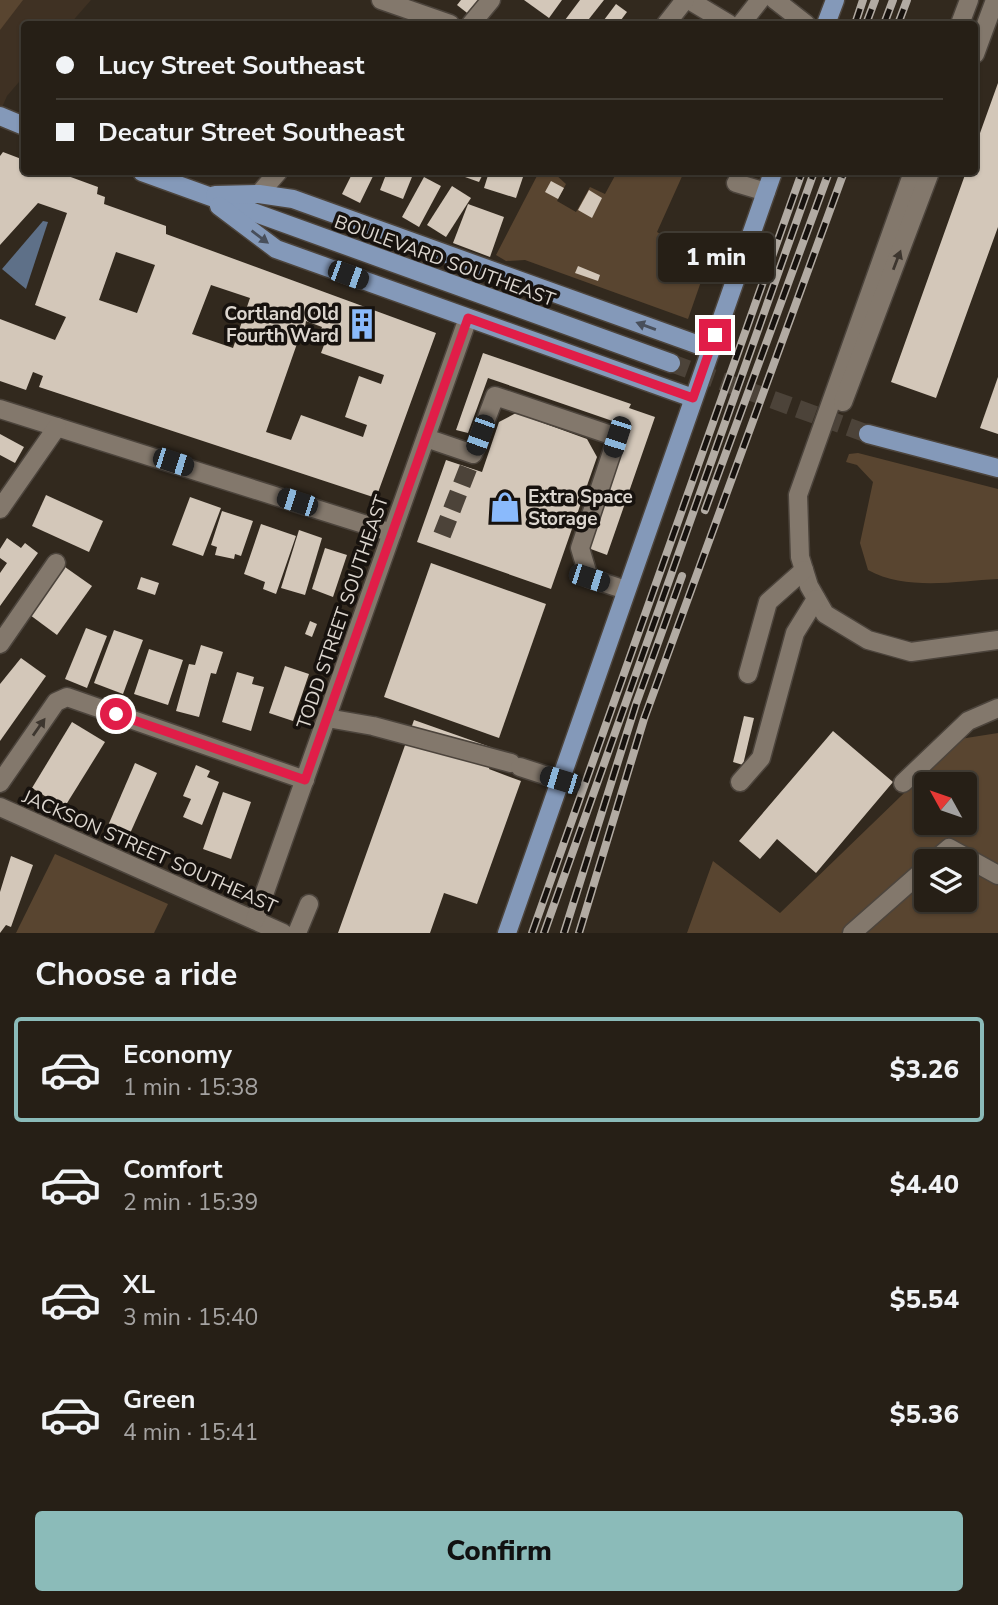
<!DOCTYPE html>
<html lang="en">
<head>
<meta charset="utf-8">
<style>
  :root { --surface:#261f16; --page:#2e271f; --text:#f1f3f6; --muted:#a4a2a1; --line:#423d35; --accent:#8bbbb9 }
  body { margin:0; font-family:"Nunito Sans",sans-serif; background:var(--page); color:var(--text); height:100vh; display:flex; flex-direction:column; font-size:26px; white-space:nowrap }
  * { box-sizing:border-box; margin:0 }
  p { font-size:23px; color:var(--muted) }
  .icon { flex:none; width:38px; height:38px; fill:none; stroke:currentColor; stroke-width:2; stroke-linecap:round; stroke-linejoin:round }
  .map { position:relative; height:933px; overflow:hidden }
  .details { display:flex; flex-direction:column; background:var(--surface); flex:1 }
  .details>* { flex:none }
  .guide { position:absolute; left:21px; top:21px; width:957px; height:154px; border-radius:7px; box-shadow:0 2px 5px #0004,0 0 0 2px var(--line); display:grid; align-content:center; height:154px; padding:0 35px; background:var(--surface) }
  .needle { width:46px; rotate:310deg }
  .controls { position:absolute; left:914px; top:772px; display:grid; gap:14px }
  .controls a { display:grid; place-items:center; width:63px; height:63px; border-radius:7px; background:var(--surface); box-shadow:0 2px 5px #0004,0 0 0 2px var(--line); font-size:35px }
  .end { position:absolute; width:32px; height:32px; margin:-16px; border:9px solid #e11d48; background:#fff; box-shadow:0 0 0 4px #fff }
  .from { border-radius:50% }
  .bubble { position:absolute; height:49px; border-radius:7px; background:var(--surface); box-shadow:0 2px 5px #0004,0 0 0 2px var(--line); font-size:23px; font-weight:800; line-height:49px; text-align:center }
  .car { position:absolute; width:21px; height:42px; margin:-21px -10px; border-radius:9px; box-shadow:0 0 5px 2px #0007; background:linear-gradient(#222 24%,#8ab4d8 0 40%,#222 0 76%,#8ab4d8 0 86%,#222 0) }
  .guide b { display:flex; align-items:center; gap:24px; height:66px; font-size:26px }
  .guide b+b { border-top:2px solid var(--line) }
  .guide i { width:18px; height:18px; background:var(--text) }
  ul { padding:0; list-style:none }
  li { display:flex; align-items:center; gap:21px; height:105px; margin:0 14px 10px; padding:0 21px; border:4px solid transparent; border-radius:7px }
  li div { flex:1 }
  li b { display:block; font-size:26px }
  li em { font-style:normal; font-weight:800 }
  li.on { border-color:var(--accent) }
  li>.icon { width:63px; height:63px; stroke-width:1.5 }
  h2 { padding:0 35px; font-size:32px; line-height:84px }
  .cta { display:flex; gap:14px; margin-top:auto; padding:14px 35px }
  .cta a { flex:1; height:80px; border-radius:7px; background:var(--accent); color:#111; font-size:28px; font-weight:800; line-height:80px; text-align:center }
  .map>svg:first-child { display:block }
  .built { fill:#3f3123 }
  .green { fill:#594530; fill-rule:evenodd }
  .water { fill:#5e7088 }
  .building { fill:#d3c7b9; fill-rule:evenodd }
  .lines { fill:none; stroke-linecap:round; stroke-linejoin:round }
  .minor-tunnel { stroke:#4c4339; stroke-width:18; stroke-dasharray:18 9; stroke-linecap:butt }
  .major-tunnel { stroke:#4c4339; stroke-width:18; stroke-dasharray:18 9; stroke-linecap:butt }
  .minor-casing { stroke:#4c443c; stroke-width:21 }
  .major-casing { stroke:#4c443c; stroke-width:21 }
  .minor { stroke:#83786c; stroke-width:18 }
  .major { stroke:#8499b9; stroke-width:18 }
  .rail-casing { stroke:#b2aba3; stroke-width:8 }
  .rail { stroke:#17120e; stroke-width:5; stroke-dasharray:16; stroke-linecap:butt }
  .oneway { fill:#484f5b }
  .oneway2 { fill:#3d362f }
  .route { stroke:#e11d48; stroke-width:9 }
  .labels { text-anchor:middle; stroke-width:7; stroke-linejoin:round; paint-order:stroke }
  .street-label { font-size:19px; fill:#dcd6cf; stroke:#17120e }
  .poi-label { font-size:19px; font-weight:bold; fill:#dcd6cf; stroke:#17120e; text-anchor:end }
</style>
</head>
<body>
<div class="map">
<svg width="998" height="933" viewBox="0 0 998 933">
  <rect width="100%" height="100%" fill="#32291e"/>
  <polygon class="built" points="0,0 91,0 70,24 24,24 24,76 7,96 0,112"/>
  <g class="green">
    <polygon points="0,0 23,0 0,30"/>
    <polygon points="539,172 556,172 555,174 566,184 557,201 576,212 590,187 605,194 617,172 684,172 657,232 666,237 662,247 666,257 705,270 688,319 525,260 506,261 496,255"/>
    <path d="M858,453L998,489V579C957,581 906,591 868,570L860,543L873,482L857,465L846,462L849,454Z"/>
    <path d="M998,733V933H687L713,861L780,913L960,739ZM926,784H964V822H926ZM926,861H964V900H926Z"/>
    <polygon points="55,854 168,904 154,933 16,933"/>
  </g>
  <polygon class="water" points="43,221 48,222 26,289 2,269"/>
  <g class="building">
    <polygon points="461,0 484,0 471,16 457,5"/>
    <polygon points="524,0 562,0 549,18"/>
    <polygon points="580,0 604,0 585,24 562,24"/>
    <polygon points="616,4 627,12 618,24 601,24"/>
    <polygon points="998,83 998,227 936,398 891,382 966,172 975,172 975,147"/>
    <path d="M3,152L24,160V172H57L98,187L97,194L105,197L104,204L166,226V234L436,333L376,498L39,387L43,376L33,372L26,390L0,381V319L55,340L66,317L35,305L67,213L38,203L0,245V156ZM116,252L155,265L137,313L99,300ZM211,285L250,298L233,348L192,334ZM306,321L322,327L316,342L324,345L321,353L384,375L381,384L359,376L345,417L367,425L363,437L301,415L291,440L266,432L299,338L303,339Z"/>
    <polygon points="341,172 375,172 360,203 342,194 351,176"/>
    <polygon points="387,172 414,172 403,199 380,190"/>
    <polygon points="451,172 484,172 479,182"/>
    <polygon points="489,172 504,172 523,177 516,198 484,188"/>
    <polygon points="424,177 441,186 419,227 402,217"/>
    <polygon points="551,181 564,188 558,199 545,192"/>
    <polygon points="452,186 471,198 446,237 427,225"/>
    <polygon points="589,190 602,198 592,218 578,210"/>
    <polygon points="468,204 504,217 490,257 453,243"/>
    <polygon points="578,266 600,275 598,281 575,273"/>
    <polygon points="483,353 631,404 629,408 655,417 607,555 588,548 630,427 488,378 468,433 456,430"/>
    <polygon points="998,377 998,434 980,428"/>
    <polygon points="516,413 587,439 597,457 551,589 417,542 446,460 482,472 499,422"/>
    <polygon points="0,434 24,447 15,463 0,455"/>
    <polygon points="46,495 103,521 89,552 32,526"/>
    <polygon points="190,497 221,508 203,556 172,545"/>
    <polygon points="222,511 253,521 241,556 235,554 234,559 215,555 217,547 211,545"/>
    <polygon points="261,524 296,536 276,594 263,589 265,582 244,574"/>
    <polygon points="299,530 322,538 305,595 281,588"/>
    <polygon points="7,538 21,548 25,543 38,553 0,606 0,573 7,563 0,558 0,549"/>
    <polygon points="325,548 347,555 333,597 312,589"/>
    <polygon points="431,563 546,604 499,738 384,697"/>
    <polygon points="65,567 92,586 57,635 30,615"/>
    <polygon points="141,577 159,583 155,595 137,589"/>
    <polygon points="310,621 317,624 312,637 305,634"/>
    <polygon points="86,628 107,636 87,688 65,679"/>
    <polygon points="114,630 143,640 123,694 94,683"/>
    <polygon points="201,645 223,652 216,674 211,673 199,717 176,711 189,664 195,665"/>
    <polygon points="149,649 183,660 168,705 134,694"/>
    <polygon points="21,658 46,676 0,741 0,684"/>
    <polygon points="285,666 309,674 293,721 269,713"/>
    <polygon points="237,672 254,677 252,684 264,687 251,731 222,722"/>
    <polygon points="744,716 754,718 743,765 733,762"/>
    <polygon points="414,720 496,749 489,769 521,781 477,904 444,893 430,933 338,933"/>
    <polygon points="72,722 105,742 64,808 32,788"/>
    <polygon points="833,731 893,782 816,873 777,839 760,859 739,841"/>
    <polygon points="135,763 157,773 128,838 107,828"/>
    <polygon points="196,765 210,771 207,777 219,782 202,825 183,817 191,799 183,796"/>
    <polygon points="223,792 251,802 231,859 203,849"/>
    <polygon points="11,856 33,865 11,927 6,925 0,933 0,892"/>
  </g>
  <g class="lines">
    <polyline class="minor-tunnel" points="442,535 469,466"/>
    <polyline class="major-tunnel" points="671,363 868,434"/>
    <defs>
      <g id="minor">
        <polyline points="381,0 450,24"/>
        <polyline points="689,0 729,24"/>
        <polyline points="775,0 806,24"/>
        <polyline points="471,24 491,0"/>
        <polyline points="666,24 685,0"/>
        <polyline points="741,24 760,0"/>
        <polyline points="960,24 969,0"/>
        <polyline points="975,54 995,0"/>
        <polyline points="913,172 798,495 800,557 809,586 825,614 868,640 911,652 998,640"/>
        <polyline points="736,183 766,192"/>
        <polyline points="259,194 278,172"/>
        <polyline points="843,402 930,172"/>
        <polyline points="0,409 392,533"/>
        <polyline points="426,438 473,454 495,396 617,437 580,548 589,578 626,590"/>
        <polyline points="0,509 57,427"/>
        <polyline points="0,644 56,563"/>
        <polyline points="748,674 768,602 804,570"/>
        <polyline points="327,718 373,726 511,763"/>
        <polyline points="520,767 560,780"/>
        <polyline points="740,782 761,758 795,633 816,599"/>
        <polyline points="0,783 56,702 67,697 305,780"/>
        <polyline points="903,783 968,721 998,708"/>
        <polyline points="0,807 283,933"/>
        <polyline points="934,861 949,848 998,875"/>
        <polyline points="255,920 468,318"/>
        <polyline points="297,933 309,904"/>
        <polyline points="852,933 926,868"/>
      </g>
      <g id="major">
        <polyline points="826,24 835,0"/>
        <polyline points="0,116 24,126"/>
        <polyline points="142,172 671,363"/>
        <polyline points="215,195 259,194 293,199 710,349"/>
        <polyline points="219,206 276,249 693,398"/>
        <polyline points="868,434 998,468"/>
        <polyline points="507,933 773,172"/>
      </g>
    </defs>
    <use href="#minor" class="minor-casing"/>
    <use href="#major" class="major-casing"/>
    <use href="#minor" class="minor"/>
    <use href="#major" class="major"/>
    <defs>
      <g id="rail">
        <polyline points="855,24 863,0"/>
        <polyline points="866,24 875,0"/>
        <polyline points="884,24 893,0"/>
        <polyline points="898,24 907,0"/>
        <polyline points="705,510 829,172"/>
        <polyline points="532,933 802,172"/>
        <polyline points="544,933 814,172"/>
        <polyline points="564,933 636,704 682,576"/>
        <polyline points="579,933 644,719 844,172"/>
      </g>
    </defs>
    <use href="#rail" class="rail-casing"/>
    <use href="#rail" class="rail"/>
  </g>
  <defs><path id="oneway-solid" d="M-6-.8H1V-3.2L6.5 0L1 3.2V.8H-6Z" transform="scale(1.75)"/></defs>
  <g class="oneway">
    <use href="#oneway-solid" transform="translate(260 237) rotate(37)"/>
    <use href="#oneway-solid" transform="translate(646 326) rotate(-160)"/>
  </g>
  <g class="oneway2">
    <use href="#oneway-solid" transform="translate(897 260) rotate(-69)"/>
    <use href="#oneway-solid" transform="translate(39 727) rotate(-55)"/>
  </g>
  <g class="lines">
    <polyline class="route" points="116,714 305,780 468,318 693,398 715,335"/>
  </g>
  <defs>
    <symbol id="building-bare" viewBox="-9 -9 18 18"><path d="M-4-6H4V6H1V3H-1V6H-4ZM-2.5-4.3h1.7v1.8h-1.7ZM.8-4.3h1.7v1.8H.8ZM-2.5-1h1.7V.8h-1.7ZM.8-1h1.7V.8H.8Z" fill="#8abafc" stroke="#17120e" stroke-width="2.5" paint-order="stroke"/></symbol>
    <symbol id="shop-bare" viewBox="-9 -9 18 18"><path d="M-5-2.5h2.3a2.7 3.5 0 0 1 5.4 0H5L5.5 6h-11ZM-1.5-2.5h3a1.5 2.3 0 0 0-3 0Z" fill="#8abafc" stroke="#17120e" stroke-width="2.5" paint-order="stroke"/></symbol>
  </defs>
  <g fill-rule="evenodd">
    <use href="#building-bare" x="340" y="302" width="44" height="44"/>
    <use href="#shop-bare" x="483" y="485" width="44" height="44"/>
  </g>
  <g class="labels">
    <g class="street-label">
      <text transform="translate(445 260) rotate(20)" y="7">BOULEVARD SOUTHEAST</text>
      <text transform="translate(342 612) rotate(-71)" y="7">TODD STREET SOUTHEAST</text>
      <text transform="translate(150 851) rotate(24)" y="7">JACKSON STREET SOUTHEAST</text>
    </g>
    <g class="poi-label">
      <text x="339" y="320">Cortland Old<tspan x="339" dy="22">Fourth Ward</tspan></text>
      <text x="528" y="503" text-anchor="start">Extra Space<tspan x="528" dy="22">Storage</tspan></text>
    </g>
  </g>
</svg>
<div class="controls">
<a><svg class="needle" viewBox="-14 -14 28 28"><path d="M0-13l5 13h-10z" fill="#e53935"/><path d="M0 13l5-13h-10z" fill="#a4a2a1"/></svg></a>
<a><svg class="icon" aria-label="layers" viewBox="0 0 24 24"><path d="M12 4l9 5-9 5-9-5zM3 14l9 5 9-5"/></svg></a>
</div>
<i class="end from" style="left:116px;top:714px"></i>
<i class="end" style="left:715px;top:335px"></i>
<div class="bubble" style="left:658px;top:233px;width:116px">1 min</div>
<i class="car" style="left:348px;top:275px;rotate:110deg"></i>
<i class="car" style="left:480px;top:435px;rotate:200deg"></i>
<i class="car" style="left:617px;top:437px;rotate:198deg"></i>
<i class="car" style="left:173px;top:462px;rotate:108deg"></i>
<i class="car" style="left:297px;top:502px;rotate:288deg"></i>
<i class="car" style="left:589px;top:578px;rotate:108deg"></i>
<i class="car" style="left:560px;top:780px;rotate:287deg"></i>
<div class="guide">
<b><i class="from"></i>Lucy Street Southeast</b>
<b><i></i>Decatur Street Southeast</b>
</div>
</div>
<section class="details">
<h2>Choose a ride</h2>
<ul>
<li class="on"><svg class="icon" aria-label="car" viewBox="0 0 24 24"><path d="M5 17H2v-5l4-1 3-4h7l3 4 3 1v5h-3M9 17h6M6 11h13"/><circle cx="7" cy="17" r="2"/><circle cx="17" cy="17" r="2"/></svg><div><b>Economy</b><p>1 min · 15:38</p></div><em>$3.26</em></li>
<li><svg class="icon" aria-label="car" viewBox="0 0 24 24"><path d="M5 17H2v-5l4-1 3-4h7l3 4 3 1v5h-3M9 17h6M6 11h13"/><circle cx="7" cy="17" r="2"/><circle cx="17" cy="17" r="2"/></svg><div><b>Comfort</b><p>2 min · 15:39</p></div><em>$4.40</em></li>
<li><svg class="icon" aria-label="car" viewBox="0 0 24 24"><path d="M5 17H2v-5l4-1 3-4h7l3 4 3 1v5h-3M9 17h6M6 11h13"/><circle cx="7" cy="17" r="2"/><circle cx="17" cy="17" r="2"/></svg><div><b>XL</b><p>3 min · 15:40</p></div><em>$5.54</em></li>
<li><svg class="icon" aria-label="car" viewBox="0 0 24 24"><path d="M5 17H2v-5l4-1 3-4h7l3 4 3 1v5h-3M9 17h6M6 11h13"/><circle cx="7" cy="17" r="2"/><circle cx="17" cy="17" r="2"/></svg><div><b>Green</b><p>4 min · 15:41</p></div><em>$5.36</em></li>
</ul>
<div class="cta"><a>Confirm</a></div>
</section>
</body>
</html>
